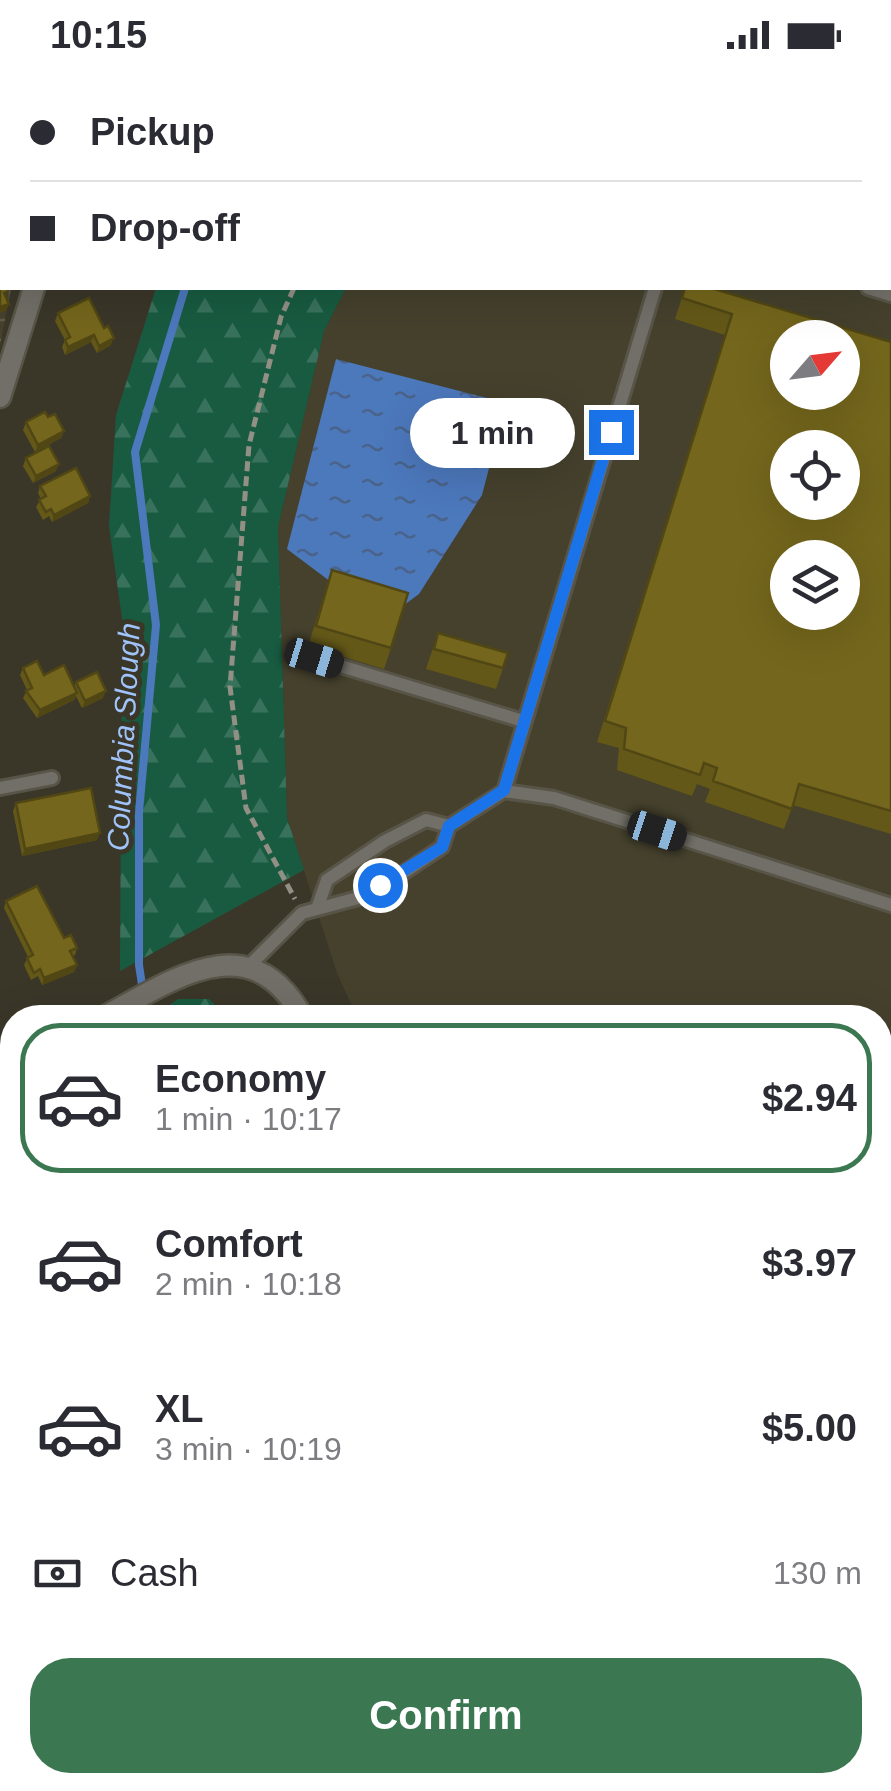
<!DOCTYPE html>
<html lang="en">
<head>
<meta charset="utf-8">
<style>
  :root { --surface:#fff; --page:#f2f2f3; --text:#2b2b33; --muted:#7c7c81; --line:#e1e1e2; --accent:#3b7851 }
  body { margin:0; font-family:Arial,sans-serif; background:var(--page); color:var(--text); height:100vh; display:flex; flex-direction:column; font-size:38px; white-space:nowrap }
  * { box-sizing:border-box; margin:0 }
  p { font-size:32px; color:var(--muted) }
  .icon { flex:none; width:55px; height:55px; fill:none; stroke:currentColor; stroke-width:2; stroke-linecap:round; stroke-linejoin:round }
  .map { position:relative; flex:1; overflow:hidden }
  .side { position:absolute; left:0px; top:935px; width:892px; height:788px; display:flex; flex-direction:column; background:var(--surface); border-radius:40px 40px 0 0; box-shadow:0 10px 40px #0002 }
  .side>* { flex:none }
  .banner { position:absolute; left:0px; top:0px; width:892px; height:220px; box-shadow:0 10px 40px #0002; display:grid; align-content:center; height:220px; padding:0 30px; background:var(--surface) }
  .needle { width:65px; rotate:62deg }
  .tools { position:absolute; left:770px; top:250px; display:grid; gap:20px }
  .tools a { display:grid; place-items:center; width:90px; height:90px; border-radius:50%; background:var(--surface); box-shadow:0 10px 40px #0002; font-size:50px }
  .end { position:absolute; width:45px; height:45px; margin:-22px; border:12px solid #1a73e8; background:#fff; box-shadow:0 0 0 5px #fff }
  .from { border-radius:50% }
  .bubble { position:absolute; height:70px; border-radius:35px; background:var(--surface); box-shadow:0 10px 40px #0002; font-size:32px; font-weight:700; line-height:70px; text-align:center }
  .car { position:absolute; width:30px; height:60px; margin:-30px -15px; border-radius:12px; box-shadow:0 0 8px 2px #0007; background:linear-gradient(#222 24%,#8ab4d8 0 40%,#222 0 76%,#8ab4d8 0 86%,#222 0) }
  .banner b { display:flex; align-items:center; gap:35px; height:95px; font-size:38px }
  .banner b+b { border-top:2px solid var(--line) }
  .banner i { width:25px; height:25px; background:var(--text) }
  ul { padding:18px 0 0; list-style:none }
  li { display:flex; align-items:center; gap:30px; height:150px; margin:0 20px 15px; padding:0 10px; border:5px solid transparent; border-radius:40px }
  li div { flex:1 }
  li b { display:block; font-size:38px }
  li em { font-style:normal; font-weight:700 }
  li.current { border-color:var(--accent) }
  li>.icon { width:90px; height:90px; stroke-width:1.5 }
  .pay { display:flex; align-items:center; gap:25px; height:110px; padding:0 30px; font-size:38px }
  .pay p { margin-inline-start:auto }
  .action { display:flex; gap:20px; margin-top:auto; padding:20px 30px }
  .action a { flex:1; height:115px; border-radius:40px; background:var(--accent); color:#fff; font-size:40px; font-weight:700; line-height:115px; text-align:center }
  .status { display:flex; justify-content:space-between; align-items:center; height:70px; padding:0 50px; background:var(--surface); direction:ltr }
  .status svg { height:28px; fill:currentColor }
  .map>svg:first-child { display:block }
  .industrial { fill:url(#industrial-grid) }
  .built { fill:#45412d; fill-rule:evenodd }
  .forest { fill:url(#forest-firs) }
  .water { fill:url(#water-ripples) }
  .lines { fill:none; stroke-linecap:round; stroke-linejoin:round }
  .stream { stroke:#4c78bc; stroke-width:8 }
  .service-casing { stroke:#585548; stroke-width:18 }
  .minor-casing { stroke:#585548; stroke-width:25 }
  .tertiary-casing { stroke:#585548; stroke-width:25 }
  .path { stroke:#929085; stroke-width:5; stroke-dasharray:10 5; stroke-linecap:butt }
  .service { stroke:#726f68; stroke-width:12 }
  .minor { stroke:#726f68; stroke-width:20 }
  .tertiary { stroke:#726f68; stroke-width:20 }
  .wall { fill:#645818 }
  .shaded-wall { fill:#514714 }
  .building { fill:#74661c; stroke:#514714; stroke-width:2.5; fill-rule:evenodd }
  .route { stroke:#1a73e8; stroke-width:12 }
  .labels { text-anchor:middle; stroke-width:10; stroke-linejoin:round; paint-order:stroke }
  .water-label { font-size:30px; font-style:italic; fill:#9fc3fa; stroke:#3a3729 }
</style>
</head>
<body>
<div class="status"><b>10:15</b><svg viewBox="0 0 49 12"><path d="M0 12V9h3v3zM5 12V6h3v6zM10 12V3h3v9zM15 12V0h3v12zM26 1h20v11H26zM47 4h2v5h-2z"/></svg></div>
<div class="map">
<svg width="891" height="1721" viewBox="0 0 891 1721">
  <defs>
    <pattern id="industrial-grid" width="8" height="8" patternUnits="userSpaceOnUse" patternTransform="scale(2.5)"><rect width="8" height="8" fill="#45412d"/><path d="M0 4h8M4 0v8" fill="none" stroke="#605c4b"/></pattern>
    <pattern id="forest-firs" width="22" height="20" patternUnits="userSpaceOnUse" patternTransform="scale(2.5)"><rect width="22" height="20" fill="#185b41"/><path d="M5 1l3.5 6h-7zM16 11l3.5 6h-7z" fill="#39725c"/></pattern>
    <pattern id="water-ripples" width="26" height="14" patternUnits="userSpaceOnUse" patternTransform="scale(2.5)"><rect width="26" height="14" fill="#4c78bc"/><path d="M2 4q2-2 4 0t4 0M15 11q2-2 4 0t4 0" fill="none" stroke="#49638a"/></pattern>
  </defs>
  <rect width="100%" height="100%" fill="#3a3729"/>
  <g class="industrial">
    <polygon points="1,0 2,218 11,218 0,276"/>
    <polygon points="0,1450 12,1498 12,1710 68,1710 71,1721 0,1721"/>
  </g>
  <path class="built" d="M415,0H891V1721H481L475,1710H880V948L357,947L337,903L287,748L278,457L324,261L346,218H890V2H414ZM788,268H842V322H788ZM788,378H842V432H788ZM788,488H842V542H788Z"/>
  <g class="forest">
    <polygon points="225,0 415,0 225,2"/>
    <polygon points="156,218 346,218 324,261 278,457 287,748 304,800 120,901 122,548 109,456 116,345"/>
    <polygon points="178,929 209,929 227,947 153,947"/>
    <polygon points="104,1710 377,1710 382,1721 73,1721"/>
  </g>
  <polygon class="water" points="336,289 506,333 482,425 419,524 404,535 335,515 287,479"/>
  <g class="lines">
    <g class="stream">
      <polyline points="266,2 267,0"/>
      <polyline points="147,948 139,895 139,742 156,555 135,382 185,218"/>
      <polyline points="304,1710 308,1721"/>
    </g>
    <defs>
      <g id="service">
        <polyline points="868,218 891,225"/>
        <polyline points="314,588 523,651"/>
        <polyline points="0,718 52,708"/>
        <polyline points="504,721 655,218"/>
        <polyline points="318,836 327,810 385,771 426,750 449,756"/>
        <polyline points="247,898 302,843 358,828 403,803 442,777 449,756 504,721 554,728 891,835"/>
        <polyline points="880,1209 891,1213"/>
        <polyline points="880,1504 891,1507"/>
        <polyline points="0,1647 12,1673"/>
        <polyline points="30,1710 35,1721"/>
      </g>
      <g id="minor">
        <polyline points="22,0 23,2"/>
        <polyline points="0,327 34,218"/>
        <polyline points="0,1122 12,1212"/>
      </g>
      <g id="tertiary">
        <path d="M102,948C172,910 251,852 303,948"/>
        <polyline points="0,1002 12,995"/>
        <polyline points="423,1710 428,1721"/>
      </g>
    </defs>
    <use href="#service" class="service-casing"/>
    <use href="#minor" class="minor-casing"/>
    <use href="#tertiary" class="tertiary-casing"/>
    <g class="path">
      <polyline points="373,2 374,0"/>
      <polyline points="294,218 281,247 249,375 230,617 246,738 295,829"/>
    </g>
    <use href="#service" class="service"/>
    <use href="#minor" class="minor"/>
    <use href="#tertiary" class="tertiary"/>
  </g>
  <g class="wall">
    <polygon points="685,218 891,272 891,764 793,735 784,759 705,732 710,719 697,714 692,726 617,700 619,678 597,672 725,265 675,249"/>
    <polygon points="58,243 111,275 97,283 91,272 65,285 62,277 65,270 55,251"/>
    <polygon points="48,347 64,361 61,368 35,382 23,360 26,352"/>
    <polygon points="26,388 56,401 33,413 23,396"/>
    <polygon points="40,416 90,426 88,433 52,452 49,446 43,450 36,437 41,429 38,423"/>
    <polygon points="332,500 391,578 384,599 308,576"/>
    <polygon points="438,563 503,598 496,619 426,599"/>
    <polygon points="23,598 74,617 76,612 103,628 82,638 76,626 74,630 37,648 23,628 27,620 20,605"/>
    <polygon points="16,733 97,770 22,786 13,741"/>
    <polygon points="6,831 77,878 75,885 72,886 77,895 74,902 42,915 38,906 31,910 24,895 28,887 4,838"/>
  </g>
  <g class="shaded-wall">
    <polygon points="9,234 6,241 0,243 0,237"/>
    <polygon points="94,265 91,272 65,285 68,277"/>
    <polygon points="114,268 111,275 97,283 99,276"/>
    <polygon points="64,361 61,368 35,382 38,375"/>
    <polygon points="59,394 56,401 33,413 36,406"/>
    <polygon points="90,426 88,433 52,452 54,445"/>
    <polygon points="106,621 103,628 82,638 85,631"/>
    <polygon points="77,623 74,630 37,648 40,640"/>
    <polygon points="100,763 97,770 22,786 25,779"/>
    <polygon points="77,895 74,902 42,915 44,908"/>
  </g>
  <g class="building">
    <polygon points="93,0 113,0 109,2 95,2"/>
    <polygon points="0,213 2,213 2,218 7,218 8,221 4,223 9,234 0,237"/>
    <path d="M685,218H711L891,272V741L799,714L792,739L713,711L717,698L704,693L700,705L624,679L626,658L605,651L732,244L682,228ZM788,268H842V322H788ZM788,378H842V432H788ZM788,488H842V542H788Z"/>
    <polygon points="89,228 104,258 108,256 114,268 99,276 94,265 68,277 65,270 70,267 58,243"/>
    <polygon points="45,342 48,347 55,344 64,361 38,375 26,352"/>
    <polygon points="49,376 59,394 36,406 26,388"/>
    <polygon points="76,398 90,426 54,445 51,439 46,442 39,430 46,426 40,416"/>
    <polygon points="332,500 408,523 391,578 316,556"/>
    <polygon points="438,563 508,583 503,598 434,579"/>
    <polygon points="37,591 44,605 64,595 77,623 40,640 26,621 32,618 23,598"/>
    <polygon points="97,602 106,621 85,631 76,612"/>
    <polygon points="91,718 100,763 25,779 16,733"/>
    <polygon points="37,816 64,868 71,865 77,878 70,881 77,895 44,908 40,899 34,903 27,888 33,885 6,831"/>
  </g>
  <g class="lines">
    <polyline class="route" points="380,815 442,777 449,756 504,720 611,362"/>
  </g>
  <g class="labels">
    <g class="water-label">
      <text transform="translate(124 667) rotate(-87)" y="10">Columbia Slough</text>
    </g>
  </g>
</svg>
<div class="tools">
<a><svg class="needle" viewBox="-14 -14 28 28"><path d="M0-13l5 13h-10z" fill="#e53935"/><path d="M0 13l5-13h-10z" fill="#7c7c81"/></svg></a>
<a><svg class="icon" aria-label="locate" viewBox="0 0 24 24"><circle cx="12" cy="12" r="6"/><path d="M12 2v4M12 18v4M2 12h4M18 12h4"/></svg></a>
<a><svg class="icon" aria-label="layers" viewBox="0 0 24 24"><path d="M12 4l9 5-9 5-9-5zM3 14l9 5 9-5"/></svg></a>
</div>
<i class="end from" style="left:380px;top:815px"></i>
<i class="end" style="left:611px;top:362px"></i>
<div class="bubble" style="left:410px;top:328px;width:165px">1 min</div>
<i class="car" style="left:314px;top:588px;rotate:107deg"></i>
<i class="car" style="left:657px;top:761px;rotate:108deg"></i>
<div class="banner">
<b><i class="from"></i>Pickup</b>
<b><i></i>Drop-off</b>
</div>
<section class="side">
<ul>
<li class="current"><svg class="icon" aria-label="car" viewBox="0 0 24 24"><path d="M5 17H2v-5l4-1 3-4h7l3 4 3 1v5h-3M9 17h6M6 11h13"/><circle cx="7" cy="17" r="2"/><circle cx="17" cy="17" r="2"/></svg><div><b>Economy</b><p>1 min · 10:17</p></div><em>$2.94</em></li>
<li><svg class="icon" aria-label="car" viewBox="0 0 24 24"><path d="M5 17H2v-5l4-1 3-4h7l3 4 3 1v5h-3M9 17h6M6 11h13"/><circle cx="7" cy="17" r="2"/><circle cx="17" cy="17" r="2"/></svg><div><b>Comfort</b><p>2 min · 10:18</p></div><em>$3.97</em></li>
<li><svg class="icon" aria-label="car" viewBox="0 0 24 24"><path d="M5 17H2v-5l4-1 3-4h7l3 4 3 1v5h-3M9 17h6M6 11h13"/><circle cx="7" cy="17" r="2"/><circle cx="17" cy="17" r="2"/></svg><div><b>XL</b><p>3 min · 10:19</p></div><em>$5.00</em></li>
</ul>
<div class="pay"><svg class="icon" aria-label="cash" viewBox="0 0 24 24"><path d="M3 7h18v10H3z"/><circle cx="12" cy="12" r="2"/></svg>Cash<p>130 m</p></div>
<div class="action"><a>Confirm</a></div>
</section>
</div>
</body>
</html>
